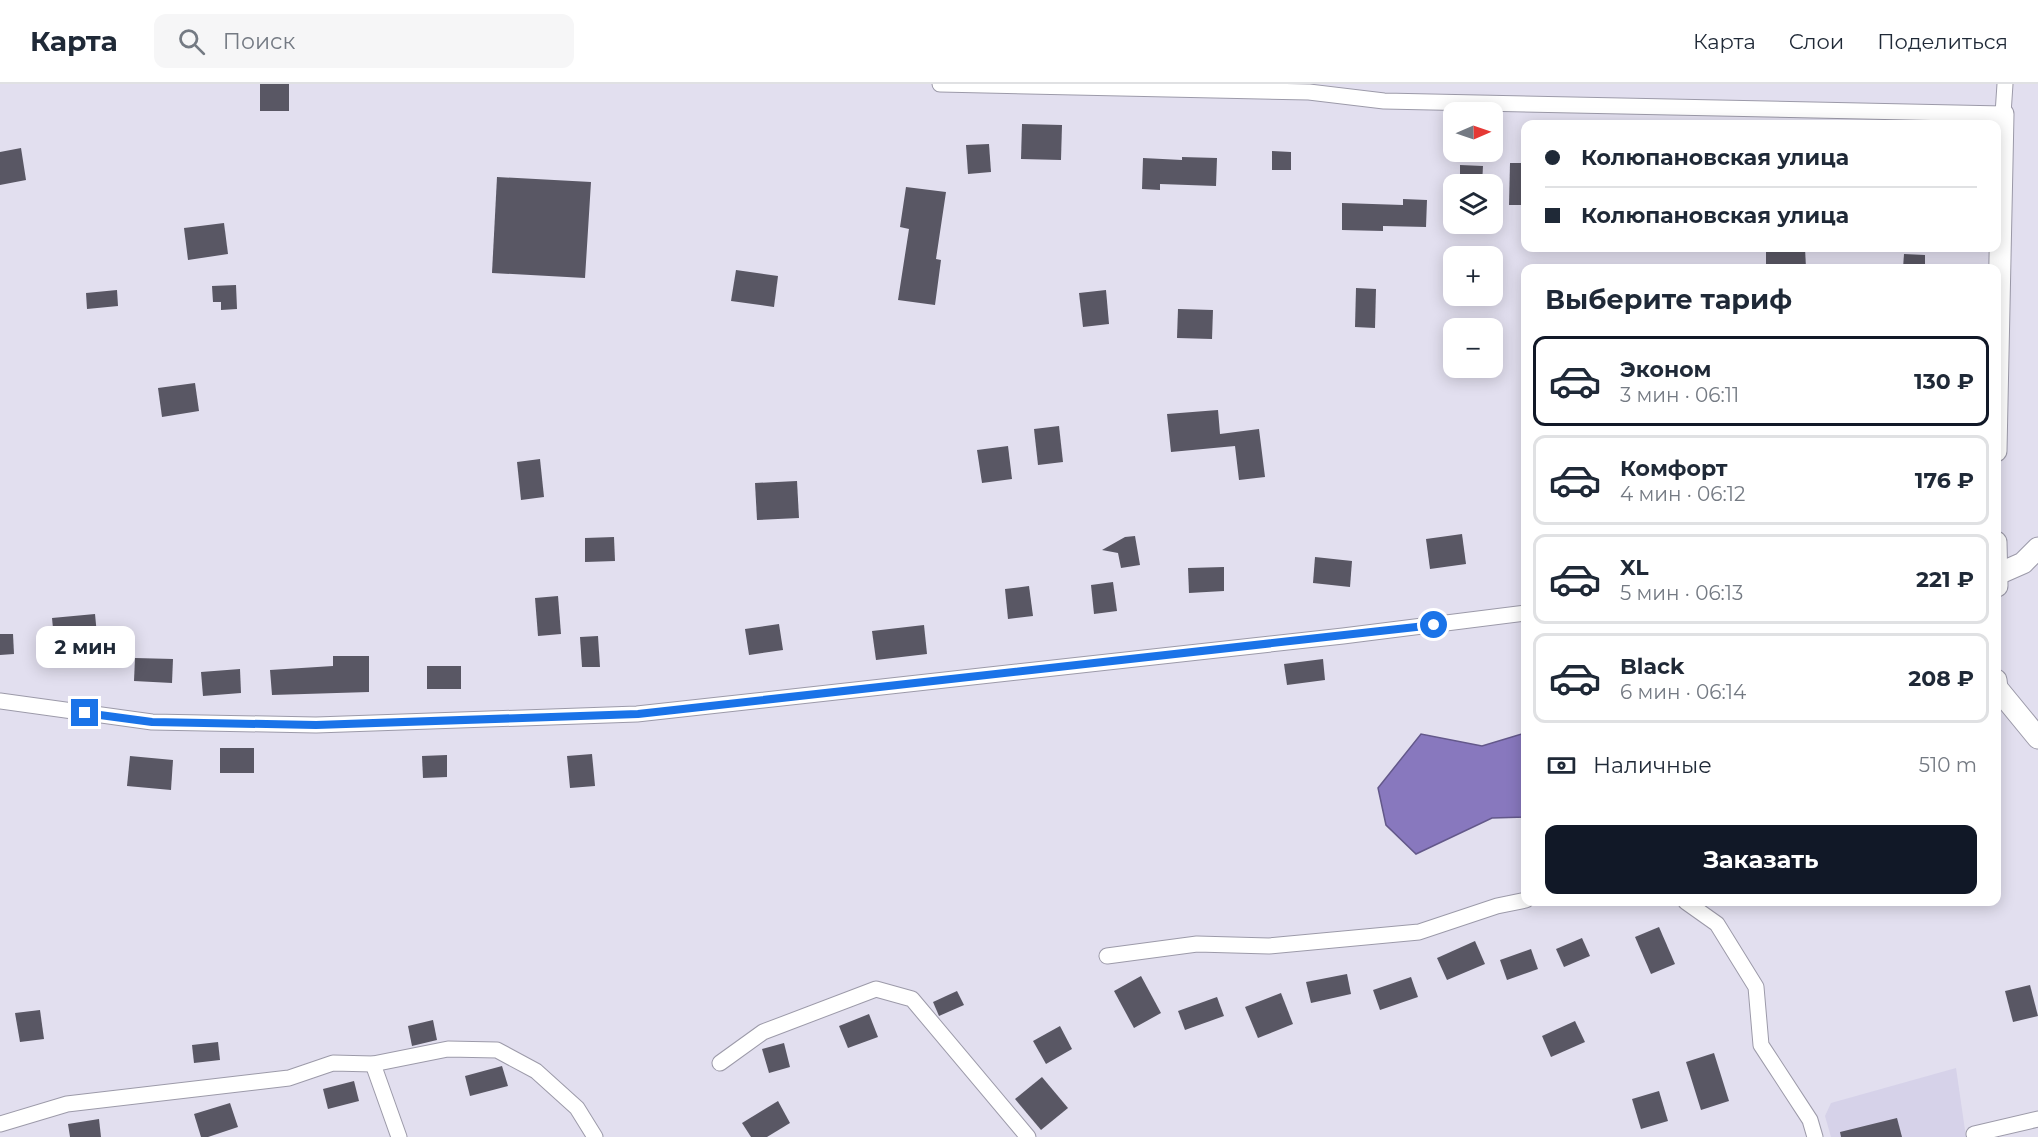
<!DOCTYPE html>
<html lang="ru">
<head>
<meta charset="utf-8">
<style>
  :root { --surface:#fff; --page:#f6f6f7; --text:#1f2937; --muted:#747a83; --line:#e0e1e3; --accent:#111827 }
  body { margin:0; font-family:Montserrat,sans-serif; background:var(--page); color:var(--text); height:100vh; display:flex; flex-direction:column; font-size:22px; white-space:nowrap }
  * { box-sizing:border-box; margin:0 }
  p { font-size:20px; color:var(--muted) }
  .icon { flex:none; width:33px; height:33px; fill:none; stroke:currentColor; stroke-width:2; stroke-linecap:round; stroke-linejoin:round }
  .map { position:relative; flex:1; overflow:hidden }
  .sheet { position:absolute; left:1521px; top:180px; width:480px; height:642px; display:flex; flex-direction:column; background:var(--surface); border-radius:12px; box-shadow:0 3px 15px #0003 }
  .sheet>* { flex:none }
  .guide { position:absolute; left:1521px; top:36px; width:480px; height:132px; border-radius:12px; box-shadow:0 3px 15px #0003; display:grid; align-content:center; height:132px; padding:0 24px; background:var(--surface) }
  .needle { width:39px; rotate:88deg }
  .tools { position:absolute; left:1443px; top:18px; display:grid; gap:12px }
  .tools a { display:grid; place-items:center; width:60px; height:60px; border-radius:12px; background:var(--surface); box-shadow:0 3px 15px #0003; font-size:30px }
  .end { position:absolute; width:27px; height:27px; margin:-14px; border:8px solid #1a73e8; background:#fff; box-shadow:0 0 0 3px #fff }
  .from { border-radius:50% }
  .bubble { position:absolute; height:42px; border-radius:12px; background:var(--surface); box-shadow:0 3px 15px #0003; font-size:20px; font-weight:700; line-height:42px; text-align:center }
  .guide b { display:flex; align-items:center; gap:21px; height:57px; font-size:22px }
  .guide b+b { border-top:2px solid var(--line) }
  .guide i { width:15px; height:15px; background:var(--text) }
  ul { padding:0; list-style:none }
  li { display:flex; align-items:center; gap:18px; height:90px; margin:0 12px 9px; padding:0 12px; border:3px solid var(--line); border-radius:12px }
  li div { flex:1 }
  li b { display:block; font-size:22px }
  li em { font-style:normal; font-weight:700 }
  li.on { border-color:var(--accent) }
  li>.icon { width:54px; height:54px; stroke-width:1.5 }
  h2 { padding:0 24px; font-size:27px; line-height:72px }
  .pay { display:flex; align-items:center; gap:15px; height:66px; padding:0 24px; font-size:22px }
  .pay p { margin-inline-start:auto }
  .button { display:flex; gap:12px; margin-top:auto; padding:12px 24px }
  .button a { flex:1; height:69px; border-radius:12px; background:var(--accent); color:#fff; font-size:24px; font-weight:700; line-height:69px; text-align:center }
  header { display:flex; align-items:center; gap:36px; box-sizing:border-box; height:84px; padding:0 30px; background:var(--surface); border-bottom:2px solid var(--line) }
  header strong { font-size:28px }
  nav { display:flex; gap:33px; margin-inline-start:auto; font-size:21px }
  .search { width:420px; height:54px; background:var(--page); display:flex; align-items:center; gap:15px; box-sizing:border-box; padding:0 21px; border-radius:12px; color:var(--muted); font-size:22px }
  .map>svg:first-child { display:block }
  .built { fill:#d6d2e9 }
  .water { fill:#8878be; stroke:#63588a; stroke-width:1.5 }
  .building { fill:#595764 }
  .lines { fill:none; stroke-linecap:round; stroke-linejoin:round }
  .street-casing { stroke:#9c9aa9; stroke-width:17 }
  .secondary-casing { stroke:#9c9aa9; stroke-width:23 }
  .street { stroke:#fff; stroke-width:15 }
  .secondary { stroke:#fff; stroke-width:21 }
  .route { stroke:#1a73e8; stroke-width:8 }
</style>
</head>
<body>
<header>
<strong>Карта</strong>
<div class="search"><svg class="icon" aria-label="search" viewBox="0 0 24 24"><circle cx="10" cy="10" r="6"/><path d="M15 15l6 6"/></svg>Поиск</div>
<nav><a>Карта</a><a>Слои</a><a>Поделиться</a></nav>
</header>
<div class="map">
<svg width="2038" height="1053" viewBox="0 0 2038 1053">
  <rect width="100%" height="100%" fill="#e2dfef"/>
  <polygon class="built" points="1956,984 1966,1053 1831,1053 1825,1032 1831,1019"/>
  <polygon class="water" points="1525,649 1525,733 1492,734 1416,770 1386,741 1378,704 1421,650 1482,662"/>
  <g class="building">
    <rect x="260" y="0" width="29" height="27"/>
    <polygon points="1022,40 1062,41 1061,76 1021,75"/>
    <polygon points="989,60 991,88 968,90 966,61"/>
    <polygon points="21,64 26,96 0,101 0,68"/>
    <polygon points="1272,67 1291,68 1291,86 1272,86"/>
    <polygon points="1182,73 1217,74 1216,102 1160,100 1160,106 1142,105 1143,74 1182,76"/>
    <polygon points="1510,79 1526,79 1526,121 1509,121"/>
    <polygon points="1460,81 1483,82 1482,100 1460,100"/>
    <polygon points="497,93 591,98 585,194 492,189"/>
    <polygon points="906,103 946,108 936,175 941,176 935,221 898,216 909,145 900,143"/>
    <polygon points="1403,115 1427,116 1426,143 1383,142 1383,147 1342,146 1342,119 1403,121"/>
    <polygon points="224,139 228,170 188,176 184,144"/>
    <polygon points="1766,164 1805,164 1806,184 1766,184"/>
    <polygon points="1904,170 1925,171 1925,184 1903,184"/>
    <polygon points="736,186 778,192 774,223 731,217"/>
    <polygon points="236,201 237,225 221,226 221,218 213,218 212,202"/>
    <polygon points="1356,204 1376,205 1375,244 1355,243"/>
    <polygon points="117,206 118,222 87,225 86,209"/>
    <polygon points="1106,206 1109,240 1083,243 1079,209"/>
    <polygon points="1178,225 1213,226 1212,255 1177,254"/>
    <polygon points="195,299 199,327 162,333 158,304"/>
    <polygon points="1218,326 1220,350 1259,345 1265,393 1239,396 1235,362 1171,368 1167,330"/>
    <polygon points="1059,342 1063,378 1038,381 1034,345"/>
    <polygon points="1008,362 1012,395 982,399 977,366"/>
    <polygon points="540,375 544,413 521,416 517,378"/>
    <polygon points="797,397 799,434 757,436 755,399"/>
    <polygon points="1462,450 1466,480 1430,485 1426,455"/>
    <polygon points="1135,452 1140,481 1121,484 1118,469 1102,466 1125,453"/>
    <polygon points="614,453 615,477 585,478 585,454"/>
    <polygon points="1315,473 1352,477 1350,503 1313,499"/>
    <polygon points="1224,483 1224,507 1189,509 1188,484"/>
    <polygon points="1113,498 1117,527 1094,530 1091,501"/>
    <polygon points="1029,502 1033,532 1008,535 1005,505"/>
    <polygon points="558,512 561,550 538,552 535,514"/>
    <polygon points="95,530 97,551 54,555 52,534"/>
    <polygon points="779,540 783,566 749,571 745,545"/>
    <polygon points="924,541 927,570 876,576 872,547"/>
    <polygon points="0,550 13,550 14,570 0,571"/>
    <polygon points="598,552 600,583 582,583 580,553"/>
    <polygon points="333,572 369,572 369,608 272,611 270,586 333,582"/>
    <polygon points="135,574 173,575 172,599 134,597"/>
    <polygon points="1323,575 1325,596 1287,601 1284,580"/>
    <rect x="427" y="582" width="34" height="23"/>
    <polygon points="240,585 241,609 203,612 201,588"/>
    <rect x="220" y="664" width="34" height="25"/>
    <polygon points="592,670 595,702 570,704 567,672"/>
    <polygon points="447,671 447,693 423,694 422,672"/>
    <polygon points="130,672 173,676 171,706 127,702"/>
    <polygon points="1659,843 1675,880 1651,890 1635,853"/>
    <polygon points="1582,854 1590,872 1564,883 1556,865"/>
    <polygon points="1475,857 1485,880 1447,896 1437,874"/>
    <polygon points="1531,865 1538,885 1507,896 1500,876"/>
    <polygon points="1347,890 1351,910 1311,919 1306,898"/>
    <polygon points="1141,892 1161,929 1134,944 1114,907"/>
    <polygon points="1411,893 1418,913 1380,926 1373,906"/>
    <polygon points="2030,901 2038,932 2013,938 2005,907"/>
    <polygon points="957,907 964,921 939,932 933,918"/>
    <polygon points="1281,909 1293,940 1258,954 1245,923"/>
    <polygon points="1217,913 1224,932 1185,946 1178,927"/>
    <polygon points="40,926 44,955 20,958 15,929"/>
    <polygon points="869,930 878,953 848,964 839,942"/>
    <polygon points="433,936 437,956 412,962 408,942"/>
    <polygon points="1575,937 1585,958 1551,973 1542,952"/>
    <polygon points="1060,942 1072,965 1046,980 1033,957"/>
    <polygon points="218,958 220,976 194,979 192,961"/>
    <polygon points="784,959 790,983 769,989 762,965"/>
    <polygon points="1714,969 1729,1017 1701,1026 1686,978"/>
    <polygon points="502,982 508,1002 470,1012 465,992"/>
    <polygon points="1042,993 1068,1024 1041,1046 1015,1015"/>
    <polygon points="354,997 359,1017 328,1025 323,1005"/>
    <polygon points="1659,1007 1668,1037 1641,1045 1632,1015"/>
    <polygon points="778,1017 790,1039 767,1053 751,1053 742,1039"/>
    <polygon points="230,1019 238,1043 208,1053 201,1053 194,1030"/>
    <polygon points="1897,1034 1902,1053 1841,1053 1840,1048"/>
    <polygon points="99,1035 101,1053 70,1053 68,1040"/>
  </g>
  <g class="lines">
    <defs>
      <g id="street">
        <polyline points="940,0 1309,8 1384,17 2003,30 2005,0"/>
        <polyline points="0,617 152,638 316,641 637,630 1343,552 1526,529"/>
        <polyline points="1686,818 1717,840 1756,903 1761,961 1810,1036 1815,1053"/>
        <polyline points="1107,872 1197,860 1269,862 1419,848 1497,822 1526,816"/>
        <polyline points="720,979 763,948 876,905 912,915 1028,1053"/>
        <polyline points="373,980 399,1053"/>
        <polyline points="0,1040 67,1020 289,994 333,979 373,980 448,965 497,966 536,987 577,1024 595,1053"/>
        <polyline points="1975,1053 1974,1050 2038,1035"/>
      </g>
      <g id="secondary">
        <polyline points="1996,367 2003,30"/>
        <polyline points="1996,458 1997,502"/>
        <polyline points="1998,490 2023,479 2038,464"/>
        <polyline points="1996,596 1997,604 2038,654"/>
      </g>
    </defs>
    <use href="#street" class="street-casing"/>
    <use href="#secondary" class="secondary-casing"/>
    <use href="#street" class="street"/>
    <use href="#secondary" class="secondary"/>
  </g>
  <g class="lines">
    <polyline class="route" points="85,629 152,638 316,641 638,630 1434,541"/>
  </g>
</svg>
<div class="tools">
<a><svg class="needle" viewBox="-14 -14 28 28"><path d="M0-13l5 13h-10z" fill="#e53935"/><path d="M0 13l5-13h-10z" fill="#747a83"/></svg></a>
<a><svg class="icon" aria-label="layers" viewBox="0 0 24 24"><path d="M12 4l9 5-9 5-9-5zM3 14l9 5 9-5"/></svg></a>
<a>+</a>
<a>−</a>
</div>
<i class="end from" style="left:1434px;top:541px"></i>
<i class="end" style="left:85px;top:629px"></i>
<div class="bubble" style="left:36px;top:542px;width:99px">2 мин</div>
<div class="guide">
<b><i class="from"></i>Колюпановская улица</b>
<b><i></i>Колюпановская улица</b>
</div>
<section class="sheet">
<h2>Выберите тариф</h2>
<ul>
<li class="on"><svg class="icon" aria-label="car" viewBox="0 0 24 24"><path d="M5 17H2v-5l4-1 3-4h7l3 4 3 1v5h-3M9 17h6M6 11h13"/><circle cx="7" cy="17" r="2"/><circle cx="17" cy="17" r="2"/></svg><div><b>Эконом</b><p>3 мин · 06:11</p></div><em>130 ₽</em></li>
<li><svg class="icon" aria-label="car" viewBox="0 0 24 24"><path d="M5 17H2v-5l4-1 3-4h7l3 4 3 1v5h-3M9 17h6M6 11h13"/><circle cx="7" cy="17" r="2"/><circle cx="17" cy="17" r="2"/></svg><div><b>Комфорт</b><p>4 мин · 06:12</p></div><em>176 ₽</em></li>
<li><svg class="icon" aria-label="car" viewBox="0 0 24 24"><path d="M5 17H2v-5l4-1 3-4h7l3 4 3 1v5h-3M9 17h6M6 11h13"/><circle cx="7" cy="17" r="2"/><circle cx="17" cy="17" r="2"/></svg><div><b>XL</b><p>5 мин · 06:13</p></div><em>221 ₽</em></li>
<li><svg class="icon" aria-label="car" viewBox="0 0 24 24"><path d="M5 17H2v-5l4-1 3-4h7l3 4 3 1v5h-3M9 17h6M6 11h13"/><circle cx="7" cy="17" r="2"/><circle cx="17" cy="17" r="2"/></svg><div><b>Black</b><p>6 мин · 06:14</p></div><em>208 ₽</em></li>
</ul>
<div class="pay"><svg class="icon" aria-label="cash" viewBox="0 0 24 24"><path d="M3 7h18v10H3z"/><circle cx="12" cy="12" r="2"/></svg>Наличные<p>510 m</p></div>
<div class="button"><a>Заказать</a></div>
</section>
</div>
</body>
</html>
